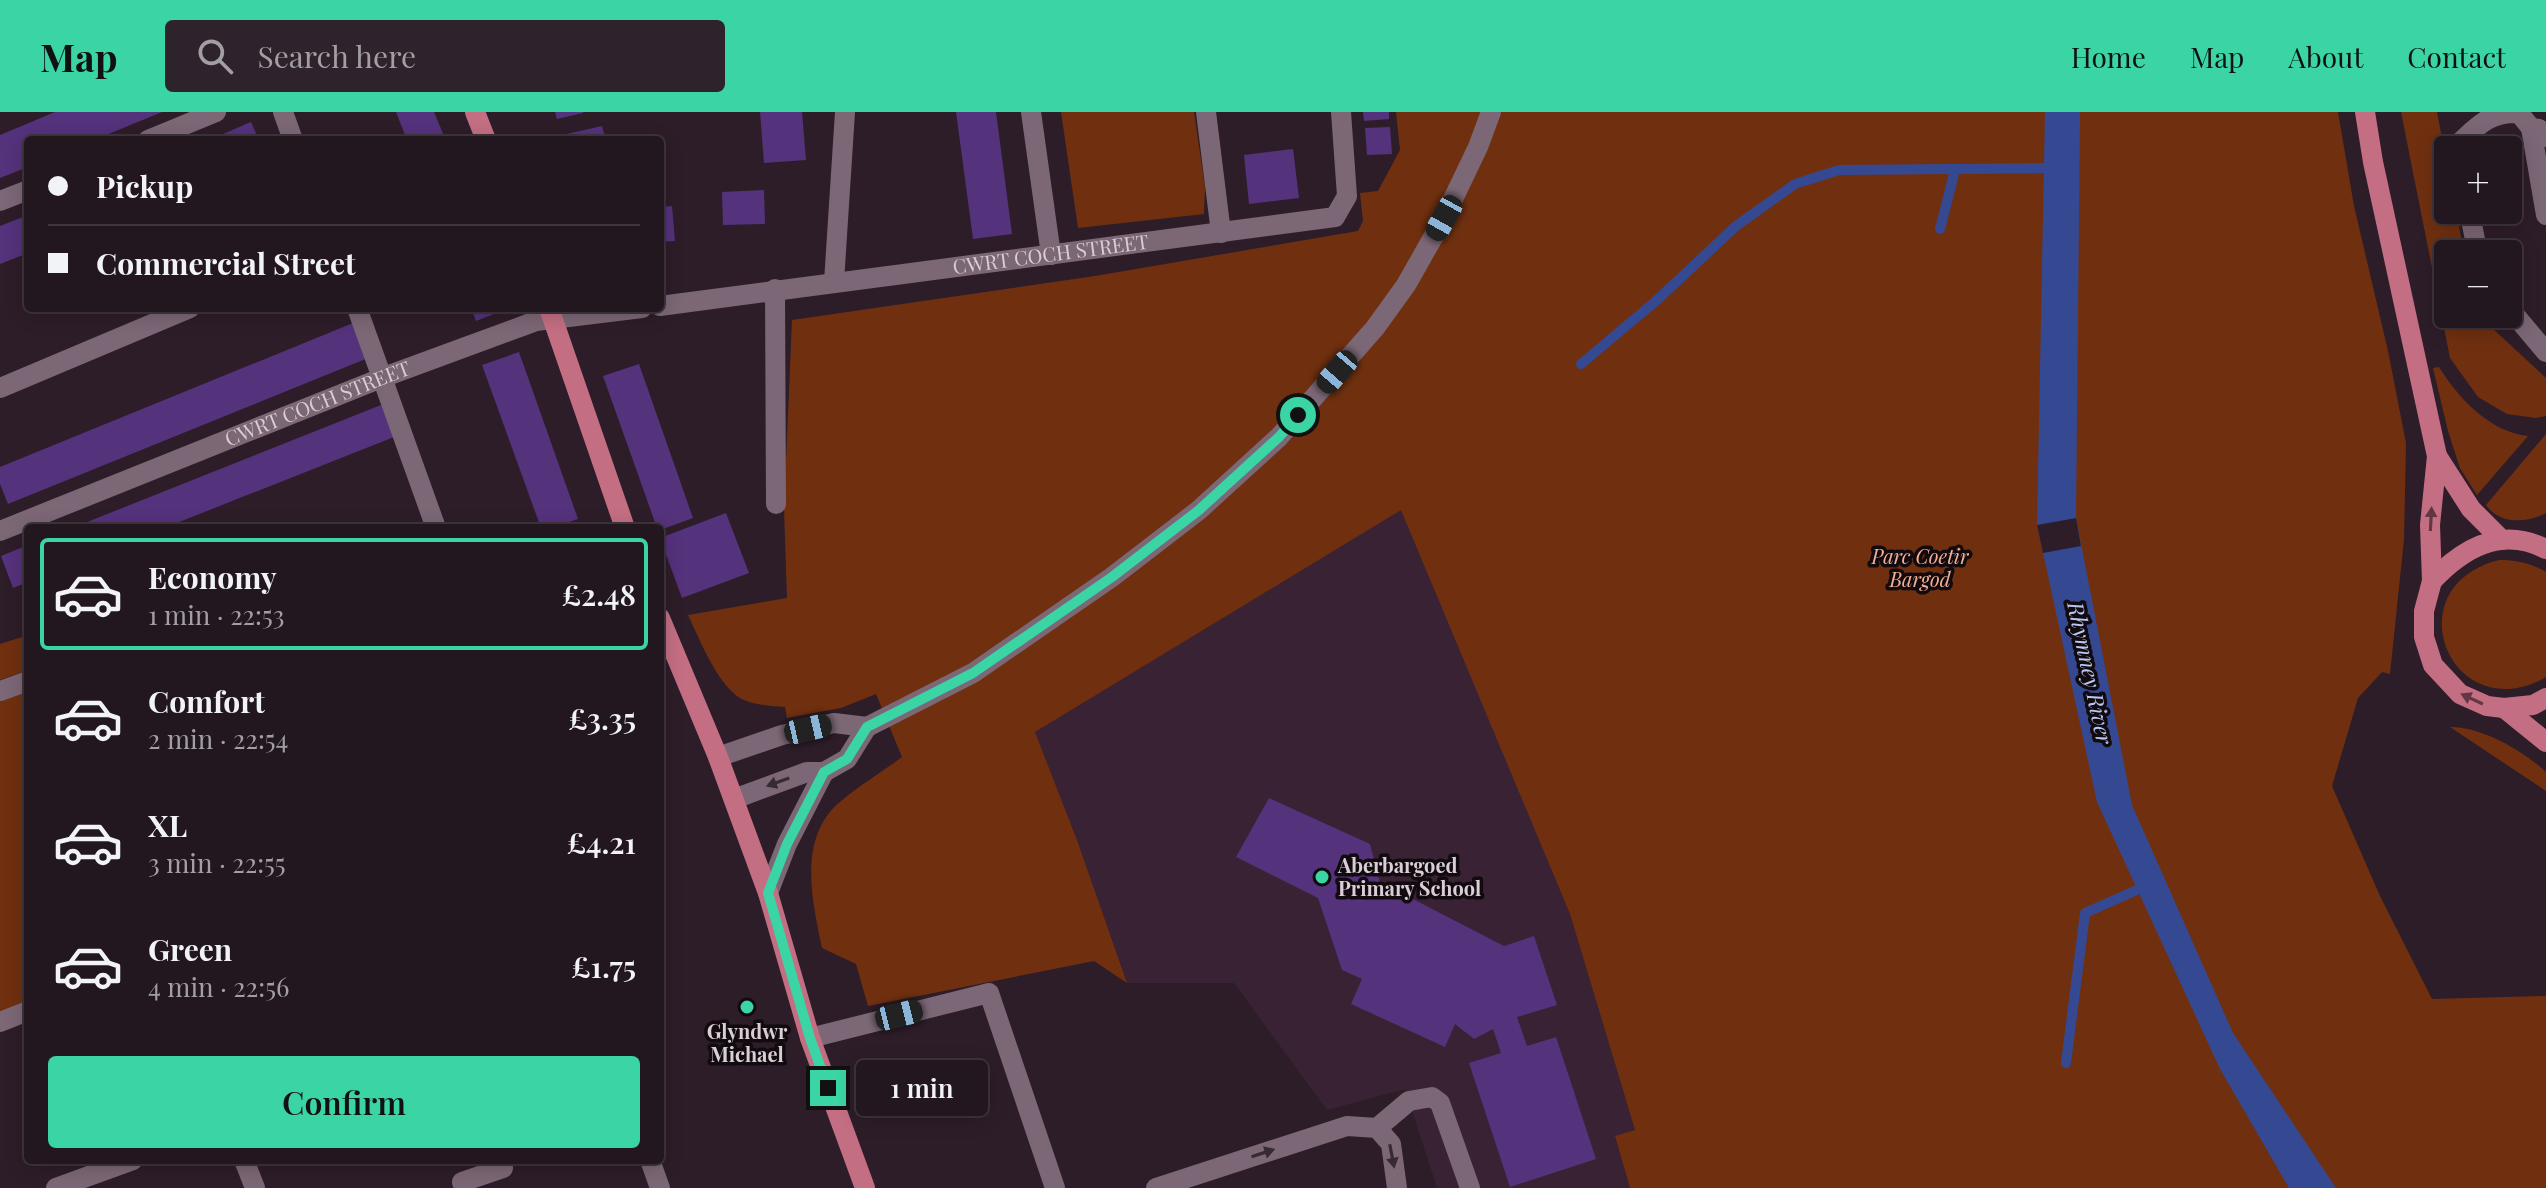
<!DOCTYPE html>
<html lang="en">
<head>
<meta charset="utf-8">
<style>
  :root { --surface:#22161f; --page:#2e232c; --text:#f1f3f6; --muted:#a29fa4; --line:#3f353d; --accent:#3ad4a5 }
  body { margin:0; font-family:"Playfair Display",serif; background:var(--page); color:var(--text); height:100vh; display:flex; flex-direction:column; font-size:30px; white-space:nowrap }
  * { box-sizing:border-box; margin:0 }
  p { font-size:26px; color:var(--muted) }
  .icon { flex:none; width:44px; height:44px; fill:none; stroke:currentColor; stroke-width:2; stroke-linecap:round; stroke-linejoin:round }
  .map { position:relative; flex:1; overflow:hidden }
  .details { position:absolute; left:24px; top:412px; width:640px; height:640px; display:flex; flex-direction:column; background:var(--surface); border-radius:8px; box-shadow:0 4px 20px #0003,0 0 0 2px var(--line) }
  .details>* { flex:none }
  .hud { position:absolute; left:24px; top:24px; width:640px; height:176px; border-radius:8px; box-shadow:0 4px 20px #0003,0 0 0 2px var(--line); display:grid; align-content:center; height:176px; padding:0 24px; background:var(--surface) }
  .buttons { position:absolute; left:2434px; top:24px; display:grid; gap:16px }
  .buttons a { display:grid; place-items:center; width:88px; height:88px; border-radius:8px; background:var(--surface); box-shadow:0 4px 20px #0003,0 0 0 2px var(--line); font-size:40px }
  .end { position:absolute; width:36px; height:36px; margin:-18px; border:10px solid #3ad4a5; background:#111; box-shadow:0 0 0 4px #111 }
  .from { border-radius:50% }
  .bubble { position:absolute; height:56px; border-radius:8px; background:var(--surface); box-shadow:0 4px 20px #0003,0 0 0 2px var(--line); font-size:26px; font-weight:600; line-height:56px; text-align:center }
  .car { position:absolute; width:24px; height:48px; margin:-24px -12px; border-radius:10px; box-shadow:0 0 6px 2px #0007; background:linear-gradient(#222 24%,#8ab4d8 0 40%,#222 0 76%,#8ab4d8 0 86%,#222 0) }
  .hud b { display:flex; align-items:center; gap:28px; height:76px; font-size:30px }
  .hud b+b { border-top:2px solid var(--line) }
  .hud i { width:20px; height:20px; background:var(--text) }
  ul { padding:14px 0 0; list-style:none }
  li { display:flex; align-items:center; gap:24px; height:112px; margin:0 16px 12px; padding:0 8px; border:4px solid transparent; border-radius:8px }
  li div { flex:1 }
  li b { display:block; font-size:30px }
  li em { font-style:normal; font-weight:600 }
  li.on { border-color:var(--accent) }
  li>.icon { width:72px; height:72px; stroke-width:1.5 }
  .primary-button { display:flex; gap:16px; margin-top:auto; padding:16px 24px }
  .primary-button a { flex:1; height:92px; border-radius:8px; background:var(--accent); color:#111; font-size:32px; font-weight:600; line-height:92px; text-align:center }
  header { display:flex; align-items:center; gap:48px; box-sizing:border-box; height:112px; padding:0 40px; background:var(--accent); color:#111 }
  header strong { font-size:38px }
  nav { display:flex; gap:44px; margin-inline-start:auto; font-size:28px }
  .search { width:560px; height:72px; background:var(--page); display:flex; align-items:center; gap:20px; box-sizing:border-box; padding:0 28px; border-radius:8px; color:var(--muted); font-size:30px }
  .map>svg:first-child { display:block }
  .built { fill:#392233 }
  .green { fill:#703010 }
  .water { fill:#354992 }
  .pier { fill:#2d1d29 }
  .lines { fill:none; stroke-linecap:round; stroke-linejoin:round }
  .stream { stroke:#354992; stroke-width:10 }
  .building { fill:#55327c }
  .minor { stroke:#7c6776; stroke-width:20 }
  .major { stroke:#c46e83; stroke-width:20 }
  .oneway { fill:#623743 }
  .oneway2 { fill:#362b33 }
  .route { stroke:#3ad4a5; stroke-width:10 }
  .poi-dot { fill:#3ad4a5; stroke:#110a0f; stroke-width:3 }
  .labels { text-anchor:middle; stroke-width:7; stroke-linejoin:round; paint-order:stroke }
  .street-label { font-size:20px; fill:#d9ced6; stroke:#110a0f }
  .park-label { font-size:20px; font-style:italic; fill:#f6b093; stroke:#110a0f }
  .poi-label { font-size:20px; font-weight:bold; fill:#d9ced6; stroke:#110a0f; text-anchor:start }
  .water-label { font-size:22px; font-style:italic; fill:#b9c8f2; stroke:#110a0f }
</style>
</head>
<body>
<header>
<strong>Map</strong>
<div class="search"><svg class="icon" aria-label="search" viewBox="0 0 24 24"><circle cx="10" cy="10" r="6"/><path d="M15 15l6 6"/></svg>Search here</div>
<nav><a>Home</a><a>Map</a><a>About</a><a>Contact</a></nav>
</header>
<div class="map">
<svg width="2546" height="1076" viewBox="0 0 2546 1076">
  <rect width="100%" height="100%" fill="#2d1d29"/>
  <polygon class="built" points="1402,397 1570,802 1635,1018 1615,1025 1630,1076 1437,1076 1405,977 1327,998 1234,871 1127,871 1077,728 1035,620"/>
  <g class="green">
    <polygon points="1061,0 1194,0 1205,75 1204,102 1078,116"/>
    <path d="M1396,0H2338L2354,94L2388,239L2406,331L2404,427L2390,562L2382,560L2358,586L2332,674L2380,784L2432,887L2546,884V1076H1630L1615,1024L1635,1018L1570,802L1401,398L1035,620L1077,728L1127,871L1094,849L868,894L856,852L822,836C812,788 797,725 841,689C860,673 882,660 902,645L876,582L841,596L787,606L785,595C771,594 749,593 737,584C715,567 700,528 688,503L787,486L784,397L792,208L1095,164L1358,119L1363,109L1360,81L1378,79L1400,38Z"/>
    <polygon points="2401,0 2437,0 2448,58 2448,98 2456,98 2464,142 2448,142 2448,202 2477,202 2546,266 2546,304 2536,306 2507,302 2478,285 2450,246"/>
    <path d="M2439,255C2458,286 2490,320 2528,324L2477,383L2460,356L2448,319L2433,256Z"/>
    <path d="M2546,322V401C2527,411 2500,413 2486,393Z"/>
    <path d="M2499,448C2517,448 2530,451 2546,460V565C2451,619 2392,475 2499,448Z"/>
    <polygon points="28,523 28,558 0,568 0,532"/>
    <polygon points="28,577 28,889 0,900 0,587"/>
    <path d="M2450,615C2482,615 2522,638 2546,660V679Z"/>
  </g>
  <polygon class="water" points="2045,0 2080,0 2076,406 2132,693 2233,921 2336,1076 2289,1076 2220,957 2097,690 2037,413"/>
  <polygon class="pier" points="2076,406 2081,434 2043,441 2037,413"/>
  <g class="lines">
    <g class="stream">
      <polyline points="1940,117 1955,58"/>
      <polyline points="1581,252 1656,189 1736,114 1795,72 1839,58 2055,56"/>
      <polyline points="2066,951 2085,801 2146,774"/>
    </g>
  </g>
  <g class="building">
    <polygon points="55,0 162,0 94,28 28,28 28,55 0,66 0,23"/>
    <polygon points="396,0 434,0 444,24 434,28 407,28"/>
    <polygon points="555,0 583,0 583,1 557,7"/>
    <polygon points="760,0 802,0 806,48 764,51"/>
    <polygon points="956,0 996,0 1012,122 973,127"/>
    <polygon points="1363,0 1389,0 1389,7 1364,9"/>
    <polygon points="251,10 259,28 209,28"/>
    <polygon points="602,14 606,28 563,28 562,23"/>
    <polygon points="1390,15 1392,42 1367,43 1365,16"/>
    <polygon points="1293,37 1299,86 1249,92 1244,43"/>
    <polygon points="764,78 765,112 723,113 722,80"/>
    <polygon points="672,94 675,129 660,130 660,95"/>
    <polygon points="28,103 28,141 0,152 0,114"/>
    <polygon points="471,196 509,196 476,209"/>
    <polygon points="353,211 368,246 8,392 0,372 0,355"/>
    <polygon points="519,240 578,407 552,416 541,416 482,253"/>
    <polygon points="639,252 693,406 660,418 660,416 657,416 603,264"/>
    <polygon points="381,293 394,325 164,416 72,416"/>
    <polygon points="726,401 749,461 682,486 660,426"/>
    <polygon points="28,433 28,470 13,476 1,444"/>
    <polygon points="1269,686 1370,732 1380,770 1504,834 1534,824 1557,893 1517,905 1527,934 1556,925 1596,1047 1510,1075 1469,951 1501,941 1493,917 1474,927 1455,912 1445,935 1351,892 1362,867 1342,858 1318,786 1236,745"/>
  </g>
  <g class="lines">
    <g class="minor">
      <polyline points="283,0 293,28"/>
      <polyline points="1031,0 1051,143"/>
      <polyline points="1206,0 1221,121"/>
      <polyline points="2531,16 2546,103"/>
      <polyline points="148,28 216,0"/>
      <path d="M2458,38L2457,33C2478,14 2488,0 2519,1L2531,16L2539,17L2546,25"/>
      <polyline points="0,89 28,78"/>
      <polyline points="2469,98 2478,142"/>
      <polyline points="834,170 845,0"/>
      <polyline points="775,177 776,392"/>
      <path id="s1" d="M660,194L1335,105L1347,84L1341,0"/>
      <polyline points="2508,195 2546,240"/>
      <polyline points="357,196 436,416"/>
      <polyline points="0,276 190,196"/>
      <path id="s2" d="M0,419L384,265L536,209L642,196"/>
      <polyline points="0,579 28,569"/>
      <polyline points="718,645 782,623 834,611 867,615"/>
      <polyline points="734,687 807,660 824,660 847,647 867,615 973,561 1112,465 1199,398 1279,325 1375,216 1406,173 1444,106 1478,35 1491,0"/>
      <polyline points="768,781 787,732 824,660"/>
      <polyline points="0,910 28,899"/>
      <polyline points="810,926 989,881 1055,1076"/>
      <polyline points="1377,1016 1409,989 1432,985 1440,991 1470,1076"/>
      <polyline points="244,1048 255,1076"/>
      <polyline points="650,1048 660,1076"/>
      <polyline points="56,1076 133,1048"/>
      <polyline points="464,1076 462,1070 503,1056"/>
      <polyline points="1156,1076 1347,1014 1377,1016 1391,1032 1397,1076"/>
    </g>
    <g class="major">
      <polyline points="475,0 486,28"/>
      <polyline points="2365,0 2373,50 2437,344 2430,413 2432,469 2424,499 2424,525 2433,553 2460,582 2487,594 2504,596 2533,593 2546,586"/>
      <polyline points="549,196 625,416"/>
      <polyline points="2437,344 2471,397 2502,428"/>
      <path d="M2432,469C2463,436 2501,414 2546,437"/>
      <polyline points="660,506 718,645 768,781 810,926 865,1076"/>
      <polyline points="2504,596 2546,630"/>
    </g>
  </g>
  <defs><path id="oneway-solid" d="M-6-.8H1V-3.2L6.5 0L1 3.2V.8H-6Z" transform="scale(2)"/></defs>
  <g class="oneway">
    <use href="#oneway-solid" transform="translate(2431 407) rotate(-87)"/>
    <use href="#oneway-solid" transform="translate(2472 587) rotate(-155)"/>
  </g>
  <g class="oneway2">
    <use href="#oneway-solid" transform="translate(778 670) rotate(160)"/>
    <use href="#oneway-solid" transform="translate(1263 1041) rotate(-18)"/>
    <use href="#oneway-solid" transform="translate(1392 1044) rotate(79)"/>
  </g>
  <g class="lines">
    <polyline class="route" points="828,976 810,926 768,781 787,732 824,660 847,647 867,615 973,561 1112,465 1199,398 1279,325 1298,303"/>
  </g>
  <g class="poi-dot">
    <circle cx="1322" cy="765" r="8"/>
    <circle cx="747" cy="895" r="8"/>
  </g>
  <g class="labels">
    <g class="street-label">
      <text dy="7" stroke="none"><textPath href="#s1" startOffset="394">CWRT COCH STREET</textPath></text>
      <text dy="7" stroke="none"><textPath href="#s2" startOffset="342">CWRT COCH STREET</textPath></text>
    </g>
    <g class="park-label">
      <text x="1920" y="452">Parc Coetir<tspan x="1920" dy="23">Bargod</tspan></text>
    </g>
    <g class="poi-label">
      <text x="1338" y="761">Aberbargoed<tspan x="1338" dy="23">Primary School</tspan></text>
      <text x="747" y="927" text-anchor="middle">Glyndwr<tspan x="747" dy="23">Michael</tspan></text>
    </g>
    <g class="water-label">
      <text transform="translate(2090 561) rotate(78)" y="8">Rhymney River</text>
    </g>
  </g>
</svg>
<div class="buttons">
<a>+</a>
<a>−</a>
</div>
<i class="end from" style="left:1298px;top:303px"></i>
<i class="end" style="left:828px;top:976px"></i>
<div class="bubble" style="left:856px;top:948px;width:132px">1 min</div>
<i class="car" style="left:1444px;top:106px;rotate:209deg"></i>
<i class="car" style="left:1337px;top:260px;rotate:221deg"></i>
<i class="car" style="left:808px;top:617px;rotate:77deg"></i>
<i class="car" style="left:899px;top:903px;rotate:76deg"></i>
<div class="hud">
<b><i class="from"></i>Pickup</b>
<b><i></i>Commercial Street</b>
</div>
<section class="details">
<ul>
<li class="on"><svg class="icon" aria-label="car" viewBox="0 0 24 24"><path d="M5 17H2v-5l4-1 3-4h7l3 4 3 1v5h-3M9 17h6M6 11h13"/><circle cx="7" cy="17" r="2"/><circle cx="17" cy="17" r="2"/></svg><div><b>Economy</b><p>1 min · 22:53</p></div><em>£2.48</em></li>
<li><svg class="icon" aria-label="car" viewBox="0 0 24 24"><path d="M5 17H2v-5l4-1 3-4h7l3 4 3 1v5h-3M9 17h6M6 11h13"/><circle cx="7" cy="17" r="2"/><circle cx="17" cy="17" r="2"/></svg><div><b>Comfort</b><p>2 min · 22:54</p></div><em>£3.35</em></li>
<li><svg class="icon" aria-label="car" viewBox="0 0 24 24"><path d="M5 17H2v-5l4-1 3-4h7l3 4 3 1v5h-3M9 17h6M6 11h13"/><circle cx="7" cy="17" r="2"/><circle cx="17" cy="17" r="2"/></svg><div><b>XL</b><p>3 min · 22:55</p></div><em>£4.21</em></li>
<li><svg class="icon" aria-label="car" viewBox="0 0 24 24"><path d="M5 17H2v-5l4-1 3-4h7l3 4 3 1v5h-3M9 17h6M6 11h13"/><circle cx="7" cy="17" r="2"/><circle cx="17" cy="17" r="2"/></svg><div><b>Green</b><p>4 min · 22:56</p></div><em>£1.75</em></li>
</ul>
<div class="primary-button"><a>Confirm</a></div>
</section>
</div>
</body>
</html>
